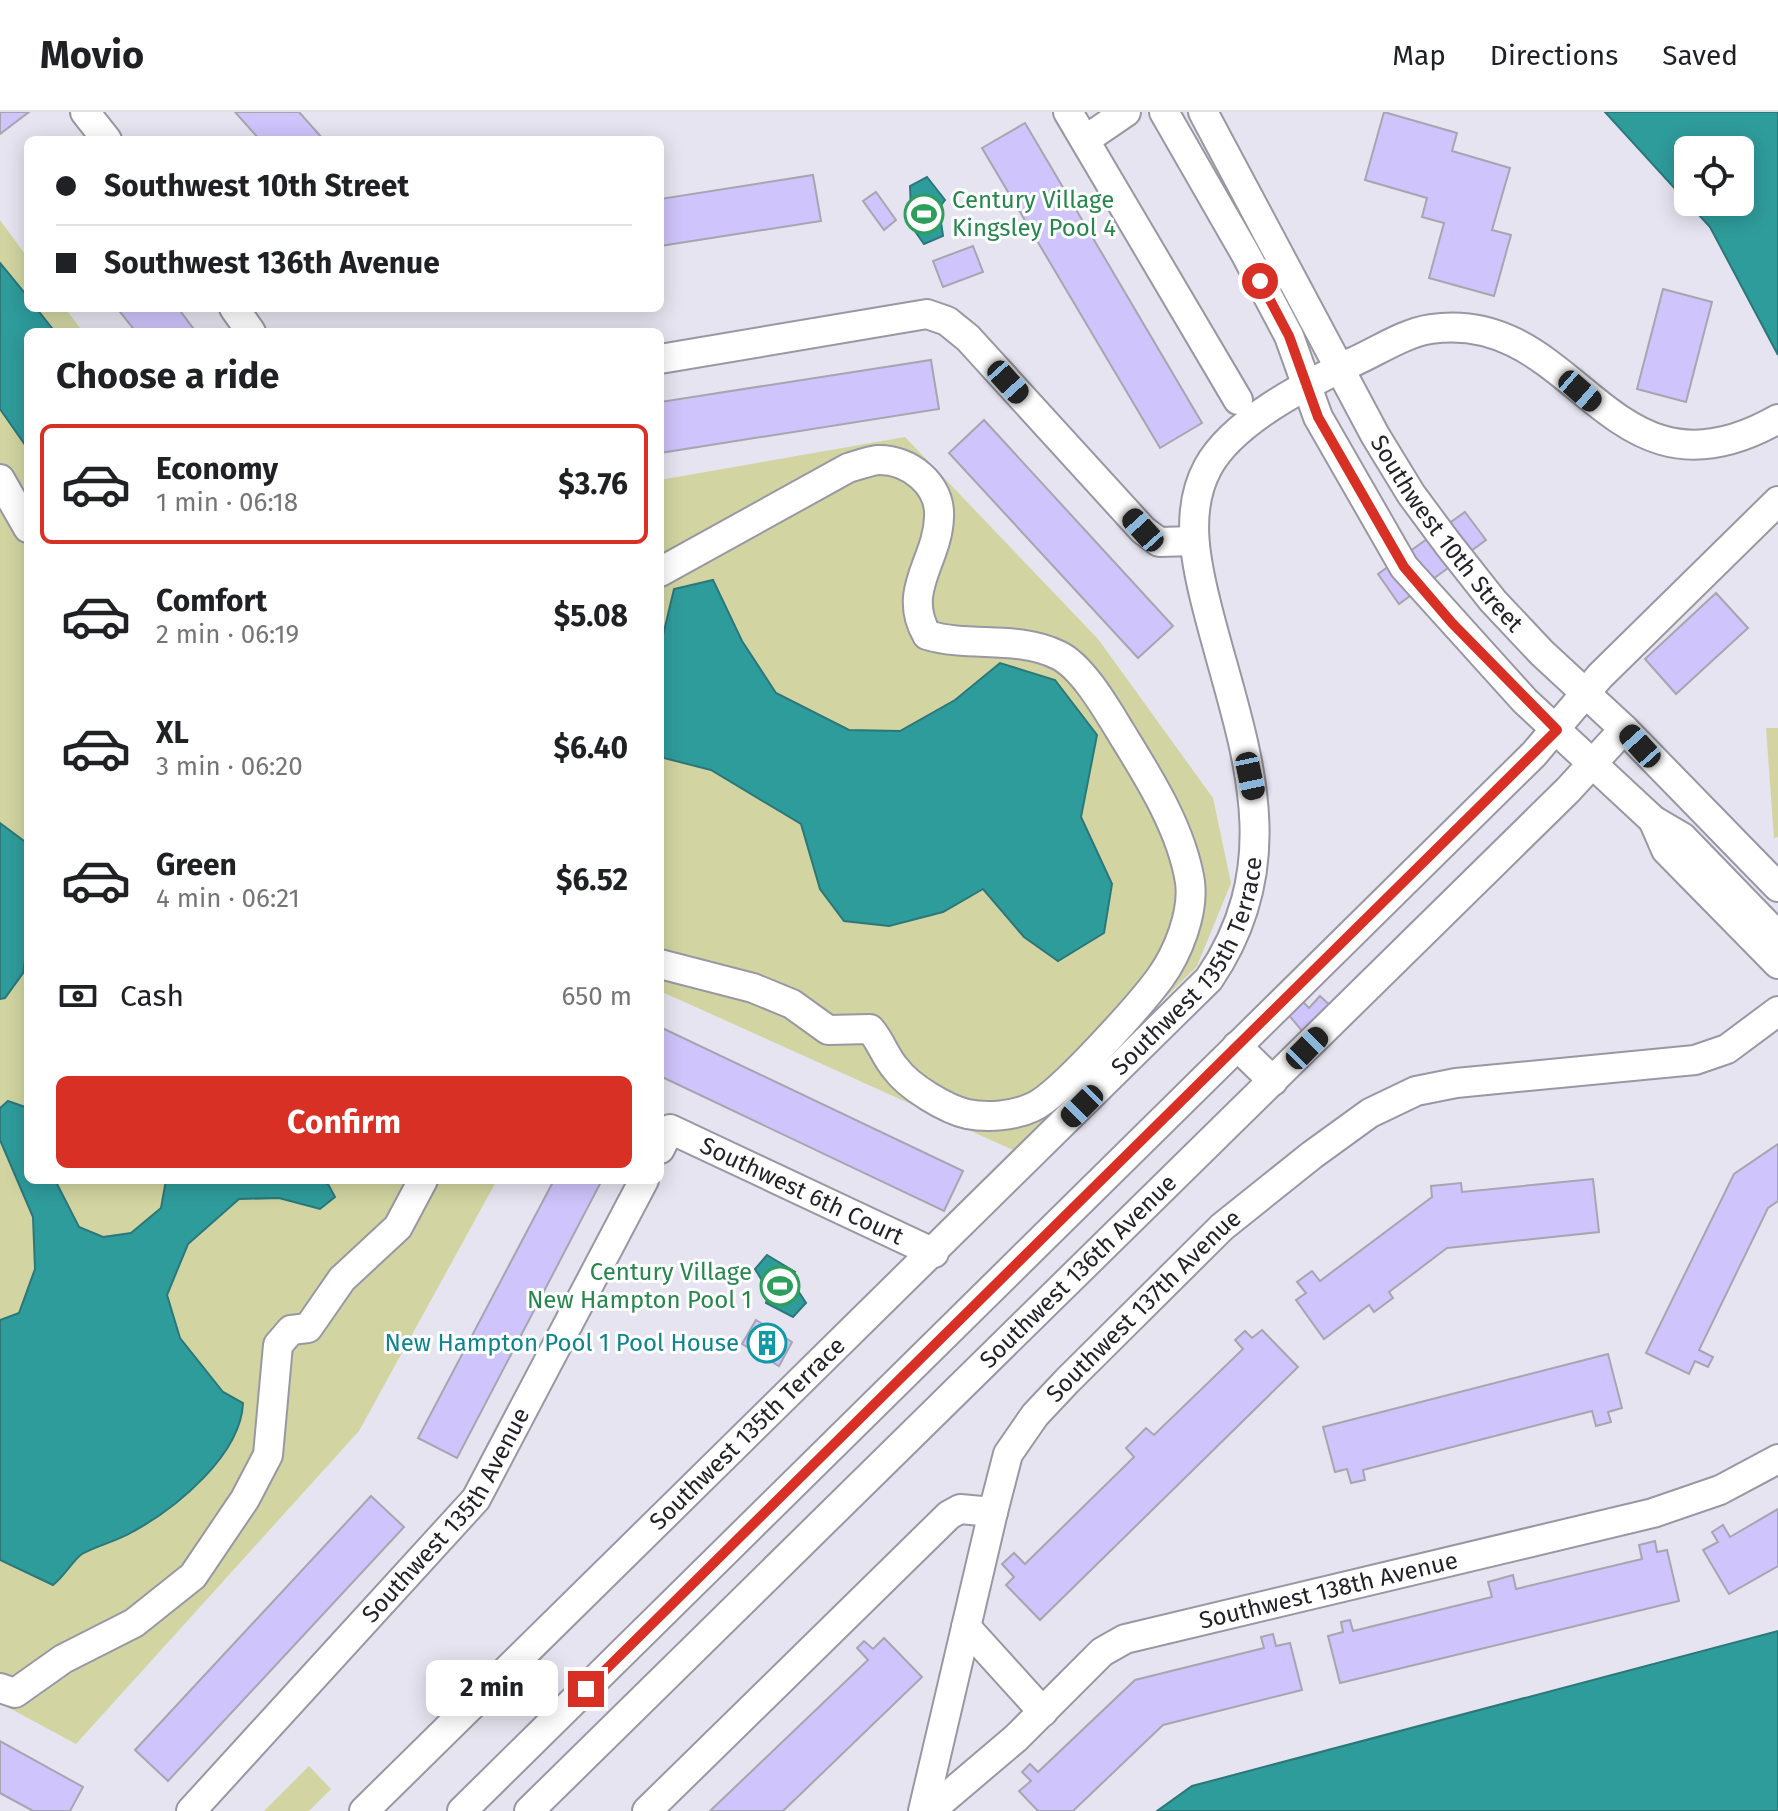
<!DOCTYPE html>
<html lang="en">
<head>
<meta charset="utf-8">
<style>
  :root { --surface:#fff; --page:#f6f6f6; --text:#202124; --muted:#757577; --line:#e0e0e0; --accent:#d93025 }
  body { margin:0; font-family:"Fira Sans",sans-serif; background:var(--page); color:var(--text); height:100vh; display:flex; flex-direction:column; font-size:30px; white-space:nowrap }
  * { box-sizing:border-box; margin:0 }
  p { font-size:26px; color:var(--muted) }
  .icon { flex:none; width:44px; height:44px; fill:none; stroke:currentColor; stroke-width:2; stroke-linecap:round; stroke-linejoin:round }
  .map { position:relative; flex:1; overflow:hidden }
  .details { position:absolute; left:24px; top:216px; width:640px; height:856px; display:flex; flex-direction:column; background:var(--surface); border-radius:12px; box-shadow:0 4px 20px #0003 }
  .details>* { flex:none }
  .top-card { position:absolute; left:24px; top:24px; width:640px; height:176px; border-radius:12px; box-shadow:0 4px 20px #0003; display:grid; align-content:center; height:176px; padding:0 32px; background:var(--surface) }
  .buttons { position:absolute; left:1674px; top:24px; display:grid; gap:16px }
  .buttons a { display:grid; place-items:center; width:80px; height:80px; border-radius:12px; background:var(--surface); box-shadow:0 4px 20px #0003; font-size:40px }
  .end { position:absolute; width:36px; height:36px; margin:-18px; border:10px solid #d93025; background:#fff; box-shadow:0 0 0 4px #fff }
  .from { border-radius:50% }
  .bubble { position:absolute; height:56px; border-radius:12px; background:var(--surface); box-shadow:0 4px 20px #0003; font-size:26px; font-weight:700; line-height:56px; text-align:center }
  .car { position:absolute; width:24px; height:48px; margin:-24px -12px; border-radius:10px; box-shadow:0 0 6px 2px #0007; background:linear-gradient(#222 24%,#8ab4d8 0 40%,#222 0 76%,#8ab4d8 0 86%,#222 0) }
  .top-card b { display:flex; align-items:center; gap:28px; height:76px; font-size:30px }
  .top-card b+b { border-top:2px solid var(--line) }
  .top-card i { width:20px; height:20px; background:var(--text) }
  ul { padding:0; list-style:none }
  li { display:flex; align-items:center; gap:24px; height:120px; margin:0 16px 12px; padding:0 16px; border:4px solid transparent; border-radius:12px }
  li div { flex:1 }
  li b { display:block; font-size:30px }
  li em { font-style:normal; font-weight:700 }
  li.current { border-color:var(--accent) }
  li>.icon { width:72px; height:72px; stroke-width:1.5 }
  h2 { padding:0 32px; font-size:36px; line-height:96px }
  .pay { display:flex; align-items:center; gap:20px; height:88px; padding:0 32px; font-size:30px }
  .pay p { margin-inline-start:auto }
  .primary-button { display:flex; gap:16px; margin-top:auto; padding:16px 32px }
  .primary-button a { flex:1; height:92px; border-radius:12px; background:var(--accent); color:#fff; font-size:32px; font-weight:700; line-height:92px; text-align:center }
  header { display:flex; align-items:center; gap:48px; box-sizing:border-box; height:112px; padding:0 40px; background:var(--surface); border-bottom:2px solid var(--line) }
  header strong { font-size:38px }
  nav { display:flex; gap:44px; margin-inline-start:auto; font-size:28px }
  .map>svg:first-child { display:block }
  .green { fill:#d2d5a1 }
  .water { fill:#2f9c9c; stroke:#2b7779; stroke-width:2; fill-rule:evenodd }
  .building { fill:#cfc4fb; stroke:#a7a5b0; stroke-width:2 }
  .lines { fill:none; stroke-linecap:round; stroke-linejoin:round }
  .minor-casing { stroke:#9997a2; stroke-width:32 }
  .minor { stroke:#fff; stroke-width:28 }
  .route { stroke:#d93025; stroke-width:10 }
  .labels { text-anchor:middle; stroke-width:6; stroke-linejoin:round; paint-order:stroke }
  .leisure-label { font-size:24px; fill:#27864d; stroke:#fff; text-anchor:start }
  .street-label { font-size:24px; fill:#232226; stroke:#fff }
  .culture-label { font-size:24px; fill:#0d838f; stroke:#fff; text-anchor:end }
</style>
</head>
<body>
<header>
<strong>Movio</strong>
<nav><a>Map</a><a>Directions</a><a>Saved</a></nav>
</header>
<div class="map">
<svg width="1778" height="1699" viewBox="0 0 1778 1699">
  <rect width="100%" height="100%" fill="#e6e4f0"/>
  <g class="green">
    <polygon points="0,108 28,146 28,196 65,196 83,220 28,220 28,1068 497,1068 359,1319 76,1632 0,1591"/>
    <polygon points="905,325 1098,527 1213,686 1231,771 1197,854 1013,1038 660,879 660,368"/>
    <polygon points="1766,616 1778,616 1778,725 1774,726"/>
    <polygon points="309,1654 331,1677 309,1699 264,1699"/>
  </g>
  <g class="water">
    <path d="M1605,0H1778V243L1710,115ZM1688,38H1740V90H1688Z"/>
    <polygon points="927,65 945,88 939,96 943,124 924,132 905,105 911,98 910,74"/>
    <polygon points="0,151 28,185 28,196 36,196 55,220 28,220 28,337 0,297"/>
    <polygon points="713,468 742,529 776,581 849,618 900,619 955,588 1000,551 1055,568 1097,623 1081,705 1112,772 1104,821 1058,849 1024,825 983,777 943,800 889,814 844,809 820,777 801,712 711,658 660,645 660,536 674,477"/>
    <polygon points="0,711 28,732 28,826 23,861 5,886 0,887"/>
    <path d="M8,989L28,996V1068H55L79,1115L103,1125L131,1121L161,1096L166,1068H315L328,1072L335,1085L320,1097L279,1086L239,1087L188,1132L167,1183L180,1226L223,1280L243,1291C241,1343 176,1396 134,1419C118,1429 98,1433 82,1442C74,1447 64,1465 53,1473L0,1448V1208L19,1201L35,1157L33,1105L0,1028V996Z"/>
    <polygon points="767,1143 795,1160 791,1168 806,1191 793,1205 766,1191 769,1180 755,1157"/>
    <polygon points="1778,1519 1778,1699 1157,1699 1192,1674"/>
  </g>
  <g class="building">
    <polygon points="0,0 29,0 0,22"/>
    <polygon points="235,0 299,0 324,28 260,28"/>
    <polygon points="1384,0 1457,21 1452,39 1510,56 1492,118 1511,123 1494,184 1429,166 1444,111 1422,105 1427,86 1365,68"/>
    <polygon points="1025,11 1202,311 1160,336 982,36"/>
    <polygon points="813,63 821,109 660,134 660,87"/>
    <polygon points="876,80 896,108 884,118 863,89"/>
    <polygon points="973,134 983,160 943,175 933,149"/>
    <polygon points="1663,177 1712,190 1686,290 1637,277"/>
    <polygon points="117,196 178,196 196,220 136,220"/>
    <polygon points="931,248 939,297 660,341 660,290"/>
    <polygon points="984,308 1173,514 1138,546 949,341"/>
    <polygon points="1465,400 1486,428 1399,492 1378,462"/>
    <polygon points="1716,481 1748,516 1676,582 1645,547"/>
    <polygon points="1320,884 1335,898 1308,926 1287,901 1300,887 1309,896"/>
    <polygon points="660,915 963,1059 944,1099 660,964"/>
    <polygon points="1778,1032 1778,1089 1768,1096 1699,1238 1713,1245 1708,1255 1695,1249 1689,1262 1646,1241 1734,1062"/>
    <polygon points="1593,1067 1599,1120 1447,1136 1389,1180 1393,1186 1374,1200 1369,1193 1324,1227 1296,1188 1306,1181 1297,1170 1312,1159 1320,1169 1432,1085 1431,1074 1461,1071 1462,1080"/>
    <polygon points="554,1068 602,1068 457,1346 418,1326"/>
    <polygon points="756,1208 792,1230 779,1254 742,1232"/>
    <polygon points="1262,1218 1298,1255 1040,1508 1006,1473 1014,1465 1002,1452 1014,1441 1025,1452 1134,1345 1126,1336 1146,1316 1154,1323 1243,1237 1235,1228 1245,1219 1252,1226"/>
    <polygon points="1608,1242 1622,1296 1608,1300 1611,1310 1596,1314 1592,1299 1363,1358 1365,1368 1351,1371 1347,1357 1335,1360 1323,1315"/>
    <polygon points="371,1384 404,1415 168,1669 135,1638"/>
    <polygon points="1778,1397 1778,1454 1729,1482 1703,1438 1718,1430 1712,1420 1723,1413 1730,1425"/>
    <polygon points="1655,1429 1657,1440 1667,1438 1679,1489 1340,1571 1328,1524 1343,1520 1341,1510 1350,1508 1353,1519 1492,1485 1488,1470 1513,1463 1516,1477 1642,1447 1639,1433"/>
    <polygon points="1273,1522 1276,1534 1290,1531 1302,1578 1163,1613 1073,1699 1038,1699 1019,1679 1031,1669 1022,1660 1030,1652 1038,1660 1135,1568 1264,1536 1261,1525"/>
    <polygon points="884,1526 922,1565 783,1699 710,1699 868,1548 857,1536 864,1529 873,1537"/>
    <polygon points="0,1629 83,1675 70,1699 33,1699 0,1681"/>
  </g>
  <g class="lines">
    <defs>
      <g id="minor">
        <polyline points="85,0 107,28"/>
        <polyline points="1068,0 1238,288"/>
        <polyline points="1164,0 1245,141 1289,224 1318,305 1404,455 1525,589 1653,708 1682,725 1778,824"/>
        <path id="s1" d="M1203,0L1375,323L1411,382L1448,432L1493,489L1542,541L1624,617L1778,775"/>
        <polyline points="1085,28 1126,0"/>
        <polyline points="234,196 251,220"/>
        <polyline points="660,247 927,202 947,209 968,226 1143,418 1159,430 1194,429"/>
        <polyline points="0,367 28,416"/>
        <path d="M660,460L848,356C858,353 869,349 878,348C908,347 941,372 939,405C938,449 901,478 927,523C970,536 1017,523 1058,543C1084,555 1110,603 1125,627C1151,669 1182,719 1190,770C1194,801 1178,841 1160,866C1140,893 1060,983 1033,995C1014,1004 988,1006 967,1002C946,997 909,975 896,957C885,945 881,929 870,917L828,918L792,892L753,876L660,852"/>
        <polyline points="1653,708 1666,738 1778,852"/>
        <polyline points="1237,934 1273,969"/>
        <path id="s2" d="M660,1037L670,1017L934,1141"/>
        <polyline points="966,1515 1043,1600"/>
        <polyline points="0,1576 15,1581 63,1547 134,1511 193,1464 245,1387 268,1343 278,1233 291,1218 308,1216 342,1167 398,1115 423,1068"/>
        <path id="s3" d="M191,1699L476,1387L644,1068"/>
        <path id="s4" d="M364,1699L1209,867C1295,741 1239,624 1206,491C1195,447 1185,397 1208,355C1233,309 1307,272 1353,250C1378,239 1404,221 1431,217C1579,195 1608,404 1778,307"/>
        <polyline points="462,1699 1534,642 1600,564 1778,389"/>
        <path id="s5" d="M529,1699L1568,678L1624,617"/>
        <path id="s6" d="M647,1699L949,1403L960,1397L993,1400L1008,1342L1035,1303L1067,1269L1222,1115L1312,1043L1370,1001L1416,979L1456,971L1695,948L1727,937L1778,899"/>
        <polyline points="923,1699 993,1400"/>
        <path id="s7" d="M930,1699L1016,1626L1102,1540L1125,1527L1653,1401L1720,1378L1778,1347"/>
      </g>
    </defs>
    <use href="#minor" class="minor-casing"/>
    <use href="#minor" class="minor"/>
  </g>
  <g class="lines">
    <polyline class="route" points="586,1577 1557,618 1452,511 1404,455 1318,305 1289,224 1260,169"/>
  </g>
  <defs>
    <symbol id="stadium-ring" viewBox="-11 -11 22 22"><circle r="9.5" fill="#fff" stroke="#2e9e5b" stroke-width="1.5"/><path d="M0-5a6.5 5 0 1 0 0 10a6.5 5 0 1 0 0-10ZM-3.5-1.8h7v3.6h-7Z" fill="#2e9e5b"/></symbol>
    <symbol id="building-ring" viewBox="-11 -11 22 22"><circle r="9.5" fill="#fff" stroke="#0f9aa8" stroke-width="1.5"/><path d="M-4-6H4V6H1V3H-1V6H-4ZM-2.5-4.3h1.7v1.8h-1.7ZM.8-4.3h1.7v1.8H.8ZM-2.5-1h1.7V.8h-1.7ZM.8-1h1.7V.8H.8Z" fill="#0f9aa8"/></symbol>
  </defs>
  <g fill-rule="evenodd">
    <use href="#stadium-ring" x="902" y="80" width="44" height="44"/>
    <use href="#stadium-ring" x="758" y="1152" width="44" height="44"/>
    <use href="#building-ring" x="745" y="1209" width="44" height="44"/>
  </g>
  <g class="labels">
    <g class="leisure-label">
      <text x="952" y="96">Century Village<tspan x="952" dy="28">Kingsley Pool 4</tspan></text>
      <text x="752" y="1168" text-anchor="end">Century Village<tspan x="752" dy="28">New Hampton Pool 1</tspan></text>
    </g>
    <g class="street-label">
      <text dy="8" stroke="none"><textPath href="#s1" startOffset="488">Southwest 10th Street</textPath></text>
      <text dy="8" stroke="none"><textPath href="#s4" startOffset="1186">Southwest 135th Terrace</textPath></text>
      <text dy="8" stroke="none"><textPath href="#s2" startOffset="168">Southwest 6th Court</textPath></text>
      <text dy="8" stroke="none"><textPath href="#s5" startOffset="770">Southwest 136th Avenue</textPath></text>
      <text dy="8" stroke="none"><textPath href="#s6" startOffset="730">Southwest 137th Avenue</textPath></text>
      <text dy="8" stroke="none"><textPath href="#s4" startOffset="538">Southwest 135th Terrace</textPath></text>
      <text dy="8" stroke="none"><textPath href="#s3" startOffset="392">Southwest 135th Avenue</textPath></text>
      <text dy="8" stroke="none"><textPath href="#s7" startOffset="470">Southwest 138th Avenue</textPath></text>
    </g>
    <g class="culture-label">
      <text x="739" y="1239">New Hampton Pool 1 Pool House</text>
    </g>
  </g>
</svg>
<div class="buttons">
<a><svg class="icon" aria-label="locate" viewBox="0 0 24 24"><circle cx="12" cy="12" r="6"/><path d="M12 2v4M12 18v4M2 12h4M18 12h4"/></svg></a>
</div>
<i class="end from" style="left:1260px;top:169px"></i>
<i class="end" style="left:586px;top:1577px"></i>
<div class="bubble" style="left:426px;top:1548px;width:132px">2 min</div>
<i class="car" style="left:1008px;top:270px;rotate:138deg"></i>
<i class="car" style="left:1580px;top:279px;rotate:131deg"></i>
<i class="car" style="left:1143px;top:418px;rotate:318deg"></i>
<i class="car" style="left:1640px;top:634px;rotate:318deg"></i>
<i class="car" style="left:1250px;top:664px;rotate:168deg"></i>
<i class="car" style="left:1307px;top:936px;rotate:45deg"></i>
<i class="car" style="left:1082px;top:994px;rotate:225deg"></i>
<div class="top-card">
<b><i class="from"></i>Southwest 10th Street</b>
<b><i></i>Southwest 136th Avenue</b>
</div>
<section class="details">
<h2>Choose a ride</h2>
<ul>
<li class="current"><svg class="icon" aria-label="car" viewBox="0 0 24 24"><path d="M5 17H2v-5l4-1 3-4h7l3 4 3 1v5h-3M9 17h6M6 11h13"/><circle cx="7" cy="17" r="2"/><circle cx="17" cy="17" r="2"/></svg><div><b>Economy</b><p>1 min · 06:18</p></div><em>$3.76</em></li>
<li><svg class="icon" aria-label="car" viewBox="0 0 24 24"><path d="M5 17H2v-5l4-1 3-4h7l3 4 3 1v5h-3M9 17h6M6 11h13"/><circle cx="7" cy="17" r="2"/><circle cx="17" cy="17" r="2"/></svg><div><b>Comfort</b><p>2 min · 06:19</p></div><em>$5.08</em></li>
<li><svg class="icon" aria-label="car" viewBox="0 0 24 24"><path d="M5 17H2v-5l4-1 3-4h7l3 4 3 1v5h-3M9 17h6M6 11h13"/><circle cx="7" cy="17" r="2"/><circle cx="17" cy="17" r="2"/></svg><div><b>XL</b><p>3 min · 06:20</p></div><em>$6.40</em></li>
<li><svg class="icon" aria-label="car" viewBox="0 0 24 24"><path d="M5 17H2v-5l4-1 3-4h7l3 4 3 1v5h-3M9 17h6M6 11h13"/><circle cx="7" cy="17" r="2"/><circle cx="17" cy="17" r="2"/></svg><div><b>Green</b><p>4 min · 06:21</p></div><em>$6.52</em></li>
</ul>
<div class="pay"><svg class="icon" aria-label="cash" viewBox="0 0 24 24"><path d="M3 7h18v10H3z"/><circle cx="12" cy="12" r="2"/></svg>Cash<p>650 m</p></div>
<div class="primary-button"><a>Confirm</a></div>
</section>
</div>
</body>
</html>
